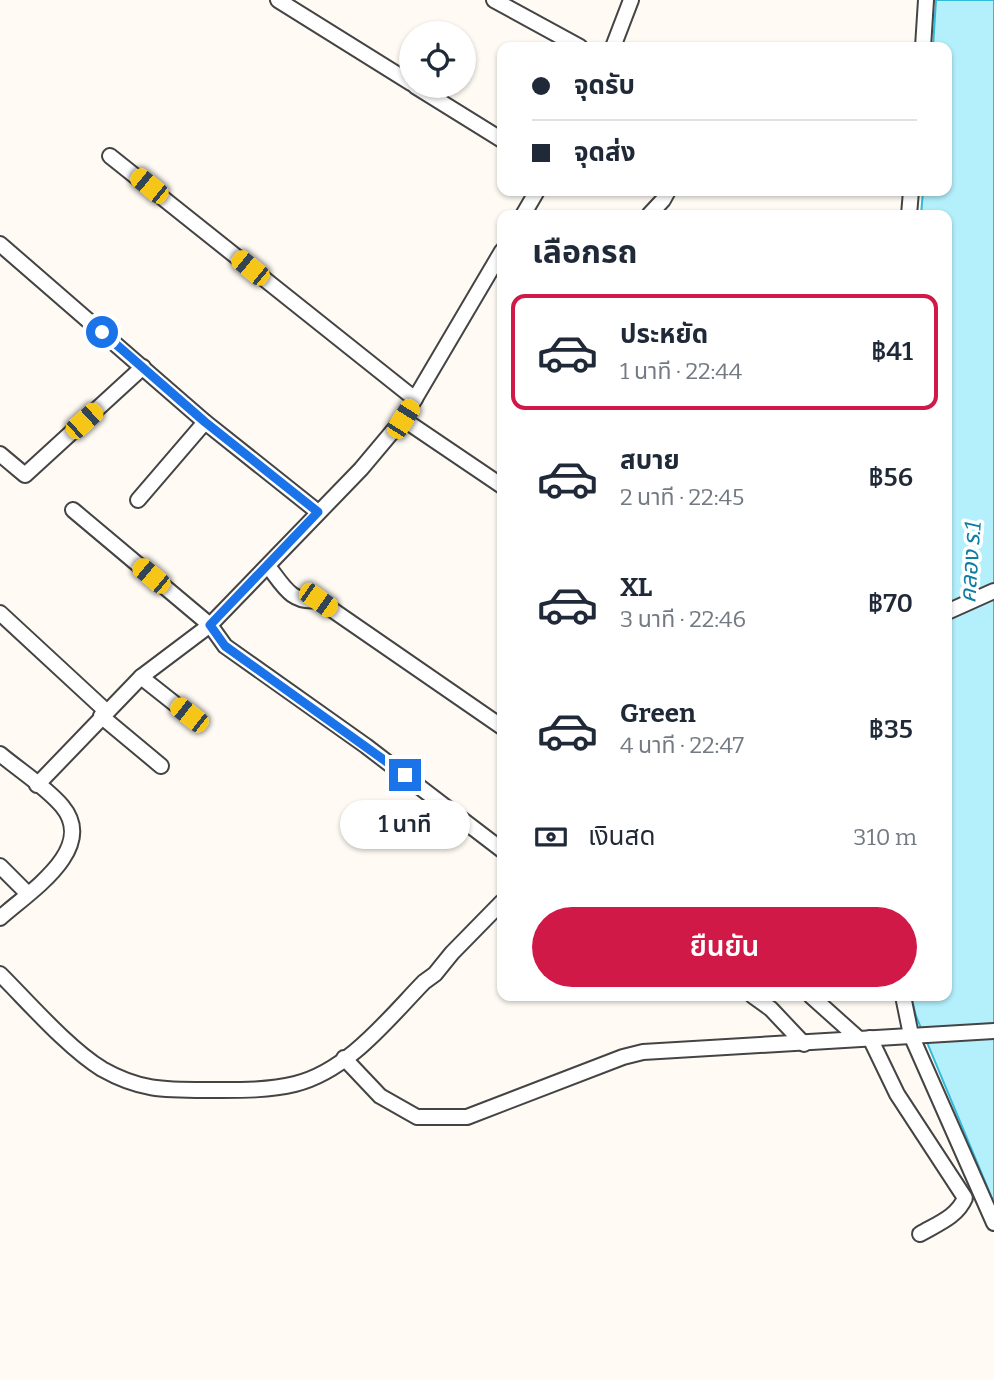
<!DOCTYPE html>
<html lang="th">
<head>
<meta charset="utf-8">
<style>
  :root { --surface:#fff; --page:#f2f2f3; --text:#1f2937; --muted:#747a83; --line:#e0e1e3; --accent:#d01947 }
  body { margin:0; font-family:Bitter,"Noto Sans Thai",serif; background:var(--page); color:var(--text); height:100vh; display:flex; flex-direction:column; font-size:26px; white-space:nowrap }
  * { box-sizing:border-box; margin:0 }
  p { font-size:23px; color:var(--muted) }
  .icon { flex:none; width:38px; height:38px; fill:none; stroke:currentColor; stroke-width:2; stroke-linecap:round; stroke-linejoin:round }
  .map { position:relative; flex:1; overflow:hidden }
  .panel { position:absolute; left:497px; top:210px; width:455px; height:791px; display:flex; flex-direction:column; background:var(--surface); border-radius:14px; box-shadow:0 2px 5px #0004 }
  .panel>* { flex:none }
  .hud { position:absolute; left:497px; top:42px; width:455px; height:154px; border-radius:14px; box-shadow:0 2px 5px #0004; display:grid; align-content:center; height:154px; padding:0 35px; background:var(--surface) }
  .tools { position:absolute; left:399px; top:21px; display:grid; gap:14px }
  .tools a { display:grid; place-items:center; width:77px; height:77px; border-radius:50%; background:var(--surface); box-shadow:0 2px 5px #0004; font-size:35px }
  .end { position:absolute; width:32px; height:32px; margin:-16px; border:9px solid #1a73e8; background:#fff; box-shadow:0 0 0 4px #fff }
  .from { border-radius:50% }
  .bubble { position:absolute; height:49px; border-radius:24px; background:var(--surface); box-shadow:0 2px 5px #0004; font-size:23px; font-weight:600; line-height:49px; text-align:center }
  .car { position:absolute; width:21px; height:42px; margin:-21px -10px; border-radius:9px; box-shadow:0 0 5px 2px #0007; background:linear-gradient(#f5c518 24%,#345 0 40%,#f5c518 0 76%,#345 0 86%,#f5c518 0) }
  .hud b { display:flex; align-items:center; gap:24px; height:66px; font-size:26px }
  .hud b+b { border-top:2px solid var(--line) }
  .hud i { width:18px; height:18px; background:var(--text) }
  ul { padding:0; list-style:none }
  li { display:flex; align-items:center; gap:21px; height:116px; margin:0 14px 10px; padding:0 21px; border:4px solid transparent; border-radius:14px }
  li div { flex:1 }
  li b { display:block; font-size:26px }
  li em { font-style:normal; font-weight:600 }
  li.current { border-color:var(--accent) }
  li>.icon { width:63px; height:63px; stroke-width:1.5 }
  h2 { padding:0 35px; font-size:32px; line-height:84px }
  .pay { display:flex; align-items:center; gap:18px; height:77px; padding:0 35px; font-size:26px }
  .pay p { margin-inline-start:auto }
  .action { display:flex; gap:14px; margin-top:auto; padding:14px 35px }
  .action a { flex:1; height:80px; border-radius:42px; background:var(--accent); color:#fff; font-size:28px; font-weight:600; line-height:80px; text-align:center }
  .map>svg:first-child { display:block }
  .water { fill:#b3f0fc; stroke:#32badb; stroke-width:2 }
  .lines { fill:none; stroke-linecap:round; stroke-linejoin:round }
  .minor-casing { stroke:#444; stroke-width:18 }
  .minor { stroke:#fff; stroke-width:14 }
  .route { stroke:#1a73e8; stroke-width:9 }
  .labels { text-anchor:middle; stroke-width:7; stroke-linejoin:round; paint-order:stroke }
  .water-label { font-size:23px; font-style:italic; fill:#0c7ea1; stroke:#fff }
</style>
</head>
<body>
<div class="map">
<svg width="994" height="1380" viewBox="0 0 994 1380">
  <rect width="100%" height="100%" fill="#fffbf4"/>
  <polygon class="water" points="936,0 994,0 994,1203 916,1016 911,996 947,996 947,215 921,215 923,191 947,191 947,47 933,47"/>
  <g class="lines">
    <defs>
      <g id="minor">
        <polyline points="278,0 411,83"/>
        <polyline points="494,0 580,47"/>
        <polyline points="613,47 631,0"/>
        <polyline points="923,47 926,0"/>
        <polyline points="415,86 502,140"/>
        <polyline points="110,156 415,399"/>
        <polyline points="523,215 537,191"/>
        <polyline points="649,215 663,200 668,191"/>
        <polyline points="909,215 911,191"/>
        <polyline points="0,244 205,422 318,512"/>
        <polyline points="403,419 502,486"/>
        <polyline points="0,454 25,475 143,367"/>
        <polyline points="138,500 205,422"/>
        <polyline points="73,510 210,625 225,646 366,746 502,850"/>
        <path d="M268,566C283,585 291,604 318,600L502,727"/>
        <polyline points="947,612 994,591"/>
        <polyline points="0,613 106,711"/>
        <polyline points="141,677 189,715"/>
        <polyline points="101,716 161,766"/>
        <path d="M0,754C19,770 46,787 62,806C98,849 29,892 0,918"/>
        <polyline points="37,785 141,677 210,625 361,469 403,419 502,251"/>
        <polyline points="0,866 27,893"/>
        <path d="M0,974C29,1003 68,1048 102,1069C139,1090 163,1090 205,1090C234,1090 267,1091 295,1084C348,1071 388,1019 424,982L435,974L452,953L502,902"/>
        <polyline points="753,996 771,1009 804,1044"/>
        <polyline points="811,996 859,1039"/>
        <polyline points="903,996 911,1035 994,1223"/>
        <path d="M870,1038L897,1094L965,1198C957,1217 937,1224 920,1234"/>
        <polyline points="344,1058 380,1096 417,1117 467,1117 623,1057 643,1052 994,1031"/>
      </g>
    </defs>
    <use href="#minor" class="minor-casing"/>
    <use href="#minor" class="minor"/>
  </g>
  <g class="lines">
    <polyline class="route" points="102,332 205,422 318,512 210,625 225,646 405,775"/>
  </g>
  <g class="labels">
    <g class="water-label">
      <text transform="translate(970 562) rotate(-86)" y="8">คลอง ร.1</text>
    </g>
  </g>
</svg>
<div class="tools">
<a><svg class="icon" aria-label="locate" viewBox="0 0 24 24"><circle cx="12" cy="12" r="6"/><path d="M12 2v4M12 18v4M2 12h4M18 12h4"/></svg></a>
</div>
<i class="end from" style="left:102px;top:332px"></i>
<i class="end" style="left:405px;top:775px"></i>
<div class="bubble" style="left:340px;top:800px;width:130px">1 นาที</div>
<i class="car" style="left:149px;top:186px;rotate:309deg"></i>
<i class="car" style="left:250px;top:268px;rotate:309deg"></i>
<i class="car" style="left:403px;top:419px;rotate:32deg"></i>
<i class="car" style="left:84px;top:421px;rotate:48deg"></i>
<i class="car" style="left:151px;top:576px;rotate:310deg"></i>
<i class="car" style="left:318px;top:600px;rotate:125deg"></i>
<i class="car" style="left:189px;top:715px;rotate:308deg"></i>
<div class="hud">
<b><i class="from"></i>จุดรับ</b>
<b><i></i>จุดส่ง</b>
</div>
<section class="panel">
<h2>เลือกรถ</h2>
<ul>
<li class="current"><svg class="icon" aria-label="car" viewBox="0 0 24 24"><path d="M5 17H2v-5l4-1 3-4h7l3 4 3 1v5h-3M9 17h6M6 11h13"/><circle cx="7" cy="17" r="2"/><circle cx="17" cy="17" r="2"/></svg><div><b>ประหยัด</b><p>1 นาที · 22:44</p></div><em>฿41</em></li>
<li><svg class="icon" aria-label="car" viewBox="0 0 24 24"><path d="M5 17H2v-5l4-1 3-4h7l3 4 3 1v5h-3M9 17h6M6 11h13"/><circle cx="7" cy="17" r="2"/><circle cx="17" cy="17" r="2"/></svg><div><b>สบาย</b><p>2 นาที · 22:45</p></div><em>฿56</em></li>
<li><svg class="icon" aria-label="car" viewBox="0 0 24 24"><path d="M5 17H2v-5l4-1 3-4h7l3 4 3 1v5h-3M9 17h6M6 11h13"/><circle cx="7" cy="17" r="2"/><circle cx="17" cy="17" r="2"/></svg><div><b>XL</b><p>3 นาที · 22:46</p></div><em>฿70</em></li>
<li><svg class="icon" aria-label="car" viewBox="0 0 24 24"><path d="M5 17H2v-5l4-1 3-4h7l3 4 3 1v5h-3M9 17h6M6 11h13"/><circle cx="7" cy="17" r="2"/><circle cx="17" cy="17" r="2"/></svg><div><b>Green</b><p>4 นาที · 22:47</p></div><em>฿35</em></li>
</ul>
<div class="pay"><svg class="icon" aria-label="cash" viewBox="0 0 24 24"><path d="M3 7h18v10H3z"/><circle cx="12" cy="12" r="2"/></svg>เงินสด<p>310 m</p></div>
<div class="action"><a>ยืนยัน</a></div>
</section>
</div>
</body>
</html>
